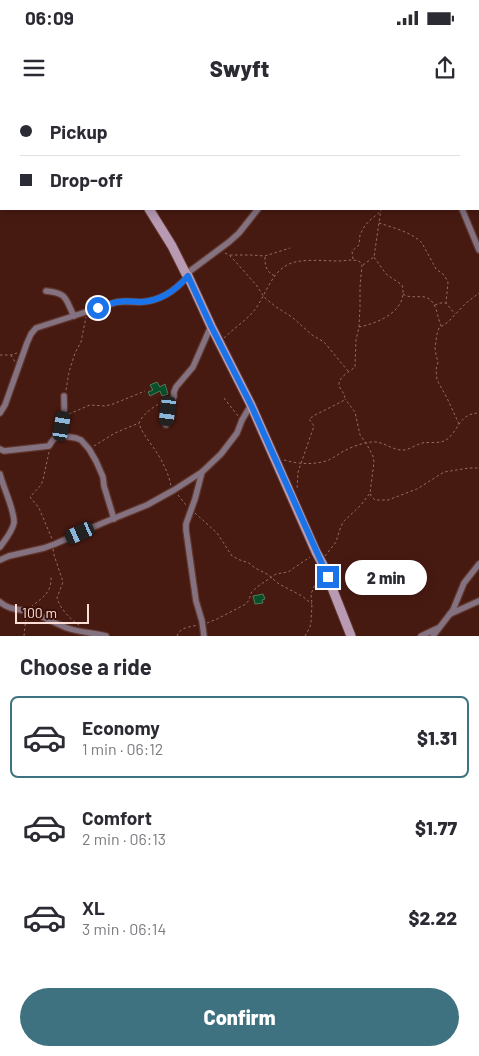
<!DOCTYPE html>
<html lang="en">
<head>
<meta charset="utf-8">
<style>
  :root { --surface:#fff; --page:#f7f7f7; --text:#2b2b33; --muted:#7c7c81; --line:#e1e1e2; --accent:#3e7281 }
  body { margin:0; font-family:Barlow,sans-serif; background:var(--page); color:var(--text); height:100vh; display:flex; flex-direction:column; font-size:19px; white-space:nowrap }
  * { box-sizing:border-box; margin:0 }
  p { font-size:16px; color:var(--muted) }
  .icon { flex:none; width:28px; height:28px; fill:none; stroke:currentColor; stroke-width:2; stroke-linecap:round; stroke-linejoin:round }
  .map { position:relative; height:536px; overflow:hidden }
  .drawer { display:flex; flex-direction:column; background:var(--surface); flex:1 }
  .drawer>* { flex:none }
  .hud { position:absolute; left:0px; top:0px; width:480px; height:110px; box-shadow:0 2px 12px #0003; display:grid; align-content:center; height:110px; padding:0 20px; background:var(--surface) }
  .scale { position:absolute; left:15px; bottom:12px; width:74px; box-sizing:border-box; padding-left:5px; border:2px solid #fddfd8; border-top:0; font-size:14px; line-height:18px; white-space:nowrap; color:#fddfd8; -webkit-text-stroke:4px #3b1008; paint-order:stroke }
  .end { position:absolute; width:22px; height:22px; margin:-11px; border:6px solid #1a73e8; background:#fff; box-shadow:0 0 0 2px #fff }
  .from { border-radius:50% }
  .bubble { position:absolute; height:35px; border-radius:18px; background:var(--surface); box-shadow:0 2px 12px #0003; font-size:16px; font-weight:800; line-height:35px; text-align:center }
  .car { position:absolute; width:15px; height:30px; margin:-15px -8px; border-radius:6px; box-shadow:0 0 4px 1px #0007; background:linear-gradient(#222 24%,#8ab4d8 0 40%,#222 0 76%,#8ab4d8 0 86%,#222 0) }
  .hud b { display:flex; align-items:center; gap:18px; height:48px; font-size:19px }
  .hud b+b { border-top:1px solid var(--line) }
  .hud i { width:12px; height:12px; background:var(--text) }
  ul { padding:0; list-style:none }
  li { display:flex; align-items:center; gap:15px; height:82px; margin:0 10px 8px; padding:0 10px; border:2px solid transparent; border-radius:8px }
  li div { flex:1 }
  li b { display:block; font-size:19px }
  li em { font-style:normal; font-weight:800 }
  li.active { border-color:var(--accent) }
  li>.icon { width:45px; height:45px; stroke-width:1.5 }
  h2 { padding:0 20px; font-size:22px; line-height:60px }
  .cta { display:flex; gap:10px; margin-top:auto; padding:10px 20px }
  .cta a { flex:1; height:58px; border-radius:30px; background:var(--accent); color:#fff; font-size:20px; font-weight:800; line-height:58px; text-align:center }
  .status { display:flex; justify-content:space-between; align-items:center; height:35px; padding:0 25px; background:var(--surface); direction:ltr }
  .status svg { height:14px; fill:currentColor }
  header { display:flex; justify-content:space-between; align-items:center; height:65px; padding:0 20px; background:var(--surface); font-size:22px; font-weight:800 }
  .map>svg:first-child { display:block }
  .building { fill:#085029; stroke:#4f7c5c }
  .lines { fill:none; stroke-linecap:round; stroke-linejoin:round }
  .street-casing { stroke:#60362d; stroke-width:8 }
  .secondary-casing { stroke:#60362d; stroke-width:11 }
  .path { stroke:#936d65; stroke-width:1; stroke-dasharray:2.5 2.5; stroke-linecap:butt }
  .street { stroke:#847281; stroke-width:5.5 }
  .secondary { stroke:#b89ab3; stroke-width:9 }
  .route { stroke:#1a73e8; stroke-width:6 }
</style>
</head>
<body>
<div class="status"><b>06:09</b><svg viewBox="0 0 49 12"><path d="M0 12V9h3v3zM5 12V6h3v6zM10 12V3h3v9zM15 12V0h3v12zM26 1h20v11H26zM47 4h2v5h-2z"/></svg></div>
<header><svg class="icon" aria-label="menu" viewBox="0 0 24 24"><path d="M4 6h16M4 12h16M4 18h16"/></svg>Swyft<svg class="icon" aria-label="share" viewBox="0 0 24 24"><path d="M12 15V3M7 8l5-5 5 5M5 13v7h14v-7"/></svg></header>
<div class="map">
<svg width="479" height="536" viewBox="0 0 479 536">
  <rect width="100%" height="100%" fill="#471a11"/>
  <g class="building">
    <polygon points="157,282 160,287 165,284 168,294 162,296 160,291 150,296 148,292 153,290 150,285"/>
    <polygon points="263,494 265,499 262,500 263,503 255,504 253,496"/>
  </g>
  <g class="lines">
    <defs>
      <g id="street">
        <polyline points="64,0 68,1"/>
        <polyline points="104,0 104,1"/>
        <polyline points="353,0 354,1"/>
        <polyline points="10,1 17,0"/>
        <polyline points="0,3 1,3"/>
        <polyline points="462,109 479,150"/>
        <polyline points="186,174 229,142 239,133 258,109"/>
        <path d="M46,191C68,193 65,199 74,216"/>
        <path d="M0,313L5,305L27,243L31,234L36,228L117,202C126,201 133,202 141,202C161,201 176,190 188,176"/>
        <polyline points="166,325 169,306 174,297 174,292 176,287 193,267 211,226"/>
        <polyline points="57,335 76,338 81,340 89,349 96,361 103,377 104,386 114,419"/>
        <path d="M0,349L4,351L49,346C52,340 56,337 59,333C66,323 64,307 64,296"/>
        <polyline points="202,372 195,399 186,424 186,430 196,501 202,521 204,536"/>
        <path d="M0,374C3,387 15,411 14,423C12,432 5,440 0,447"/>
        <polyline points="0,460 9,456 44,448 55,444 105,422 147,405 174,390 202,372 221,354 237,333 242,320 251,305"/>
        <path d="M0,502C9,510 19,509 30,512C43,516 54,523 67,528C79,532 93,533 106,536"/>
        <polyline points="450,514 479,501"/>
        <polyline points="421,536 438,528"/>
        <polyline points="433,536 453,510 464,483 479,464"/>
      </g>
      <g id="secondary">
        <polyline points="88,0 89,1"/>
        <polyline points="149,109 172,146 186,174 188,176 211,226 251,305 316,452 323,465 351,536"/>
      </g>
    </defs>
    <use href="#street" class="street-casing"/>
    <use href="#secondary" class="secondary-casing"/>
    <g class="path">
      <polyline points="302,0 303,1"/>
      <path d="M379,123C394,128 411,132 422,143L436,169L444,175L448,182L446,203"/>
      <polyline points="225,153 229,155 235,161 257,186 264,197 276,207 292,217 312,235 324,242 348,271"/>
      <polyline points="230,155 251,155 265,156 290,148"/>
      <path d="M265,157C265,166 266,172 275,176"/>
      <polyline points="353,159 352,151 359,145 360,135 364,127 369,121 381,111"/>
      <polyline points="363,165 374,157 381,109"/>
      <path d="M403,194C413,201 425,191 433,203C437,208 438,219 441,226"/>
      <polyline points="435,205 440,203 446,203 455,214"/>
      <path d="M359,227C379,223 409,210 402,185L386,174L374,157"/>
      <path d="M224,238C233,229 244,222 253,212C265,198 270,174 287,165C299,158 324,161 338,161C343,161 348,160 353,160L359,161L362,165L360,187V207L359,227L356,240L355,267C351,271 338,277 339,285C339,288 344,293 345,296L343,301L315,315L309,319L314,326L298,372L297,390"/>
      <polyline points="0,255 11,255 17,253"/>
      <polyline points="11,255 15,262"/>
      <polyline points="66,290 69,272 75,253 81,242 86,217"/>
      <polyline points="224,298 238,316"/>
      <path d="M167,300C157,304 143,313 139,323C142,334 151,343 157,353C163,362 169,375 171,386"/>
      <polyline points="69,314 90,305 105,306 113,304 145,291"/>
      <polyline points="459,324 447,298 437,280 436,270 438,262 436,255 435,248 437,234 439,228 448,222 466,203 479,193"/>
      <polyline points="94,346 115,333 139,323"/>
      <polyline points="49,352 43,380 41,385 30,397 39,408 52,439"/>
      <path d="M284,360C298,364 312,365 326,361C332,359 337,355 342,352C351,347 362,343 372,342C383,341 390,349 401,350C408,351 415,345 422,343C428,342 435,343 441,342C458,338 456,313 479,313"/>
      <polyline points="370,394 372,397 375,400 388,400 417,389 444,372 469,368 479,368"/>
      <polyline points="178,395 186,405"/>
      <polyline points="195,413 217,433 232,456 240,460 249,463 255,468 267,474 279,484 302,496 312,504"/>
      <path d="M53,449L54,455L63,482L57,498C61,510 70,519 80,526"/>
      <polyline points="325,456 336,442 340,429 343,422 361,405 370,393 374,362 373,356 366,343 360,335 355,312 345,299"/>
      <path d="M31,507C44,496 52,493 51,475"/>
      <polyline points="207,523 217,519 246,504 249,500 251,493 257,487 276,474 288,472 310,457"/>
      <polyline points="24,536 26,517"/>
      <path d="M177,536C180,527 190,527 198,525"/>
      <polyline points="305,536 310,527 311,522 312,504 311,494 319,475"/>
    </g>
    <use href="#street" class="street"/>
    <use href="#secondary" class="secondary"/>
  </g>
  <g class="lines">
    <path class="route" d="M98,208C105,206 111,203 117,202C125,200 133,202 141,202C161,201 176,190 188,176L211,226L251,305L328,477"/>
  </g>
</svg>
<div class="scale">100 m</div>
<i class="end from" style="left:98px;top:208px"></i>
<i class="end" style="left:328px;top:477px"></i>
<div class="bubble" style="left:345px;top:460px;width:82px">2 min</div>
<i class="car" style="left:168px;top:311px;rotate:187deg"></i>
<i class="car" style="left:62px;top:326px;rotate:10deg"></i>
<i class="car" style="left:80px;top:433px;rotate:246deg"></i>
<div class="hud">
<b><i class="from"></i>Pickup</b>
<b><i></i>Drop-off</b>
</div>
</div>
<section class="drawer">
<h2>Choose a ride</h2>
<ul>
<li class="active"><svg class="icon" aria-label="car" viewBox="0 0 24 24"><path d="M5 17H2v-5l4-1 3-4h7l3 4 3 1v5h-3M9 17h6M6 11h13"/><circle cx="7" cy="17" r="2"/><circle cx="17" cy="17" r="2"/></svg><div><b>Economy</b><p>1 min · 06:12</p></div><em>$1.31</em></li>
<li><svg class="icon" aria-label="car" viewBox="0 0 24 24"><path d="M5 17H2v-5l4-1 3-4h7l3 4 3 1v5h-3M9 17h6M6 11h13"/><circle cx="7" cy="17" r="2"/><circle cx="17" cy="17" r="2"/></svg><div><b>Comfort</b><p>2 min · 06:13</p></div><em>$1.77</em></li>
<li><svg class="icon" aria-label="car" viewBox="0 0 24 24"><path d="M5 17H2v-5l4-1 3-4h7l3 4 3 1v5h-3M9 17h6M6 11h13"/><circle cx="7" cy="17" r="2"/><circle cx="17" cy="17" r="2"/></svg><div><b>XL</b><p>3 min · 06:14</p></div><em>$2.22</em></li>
</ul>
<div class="cta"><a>Confirm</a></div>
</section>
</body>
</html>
